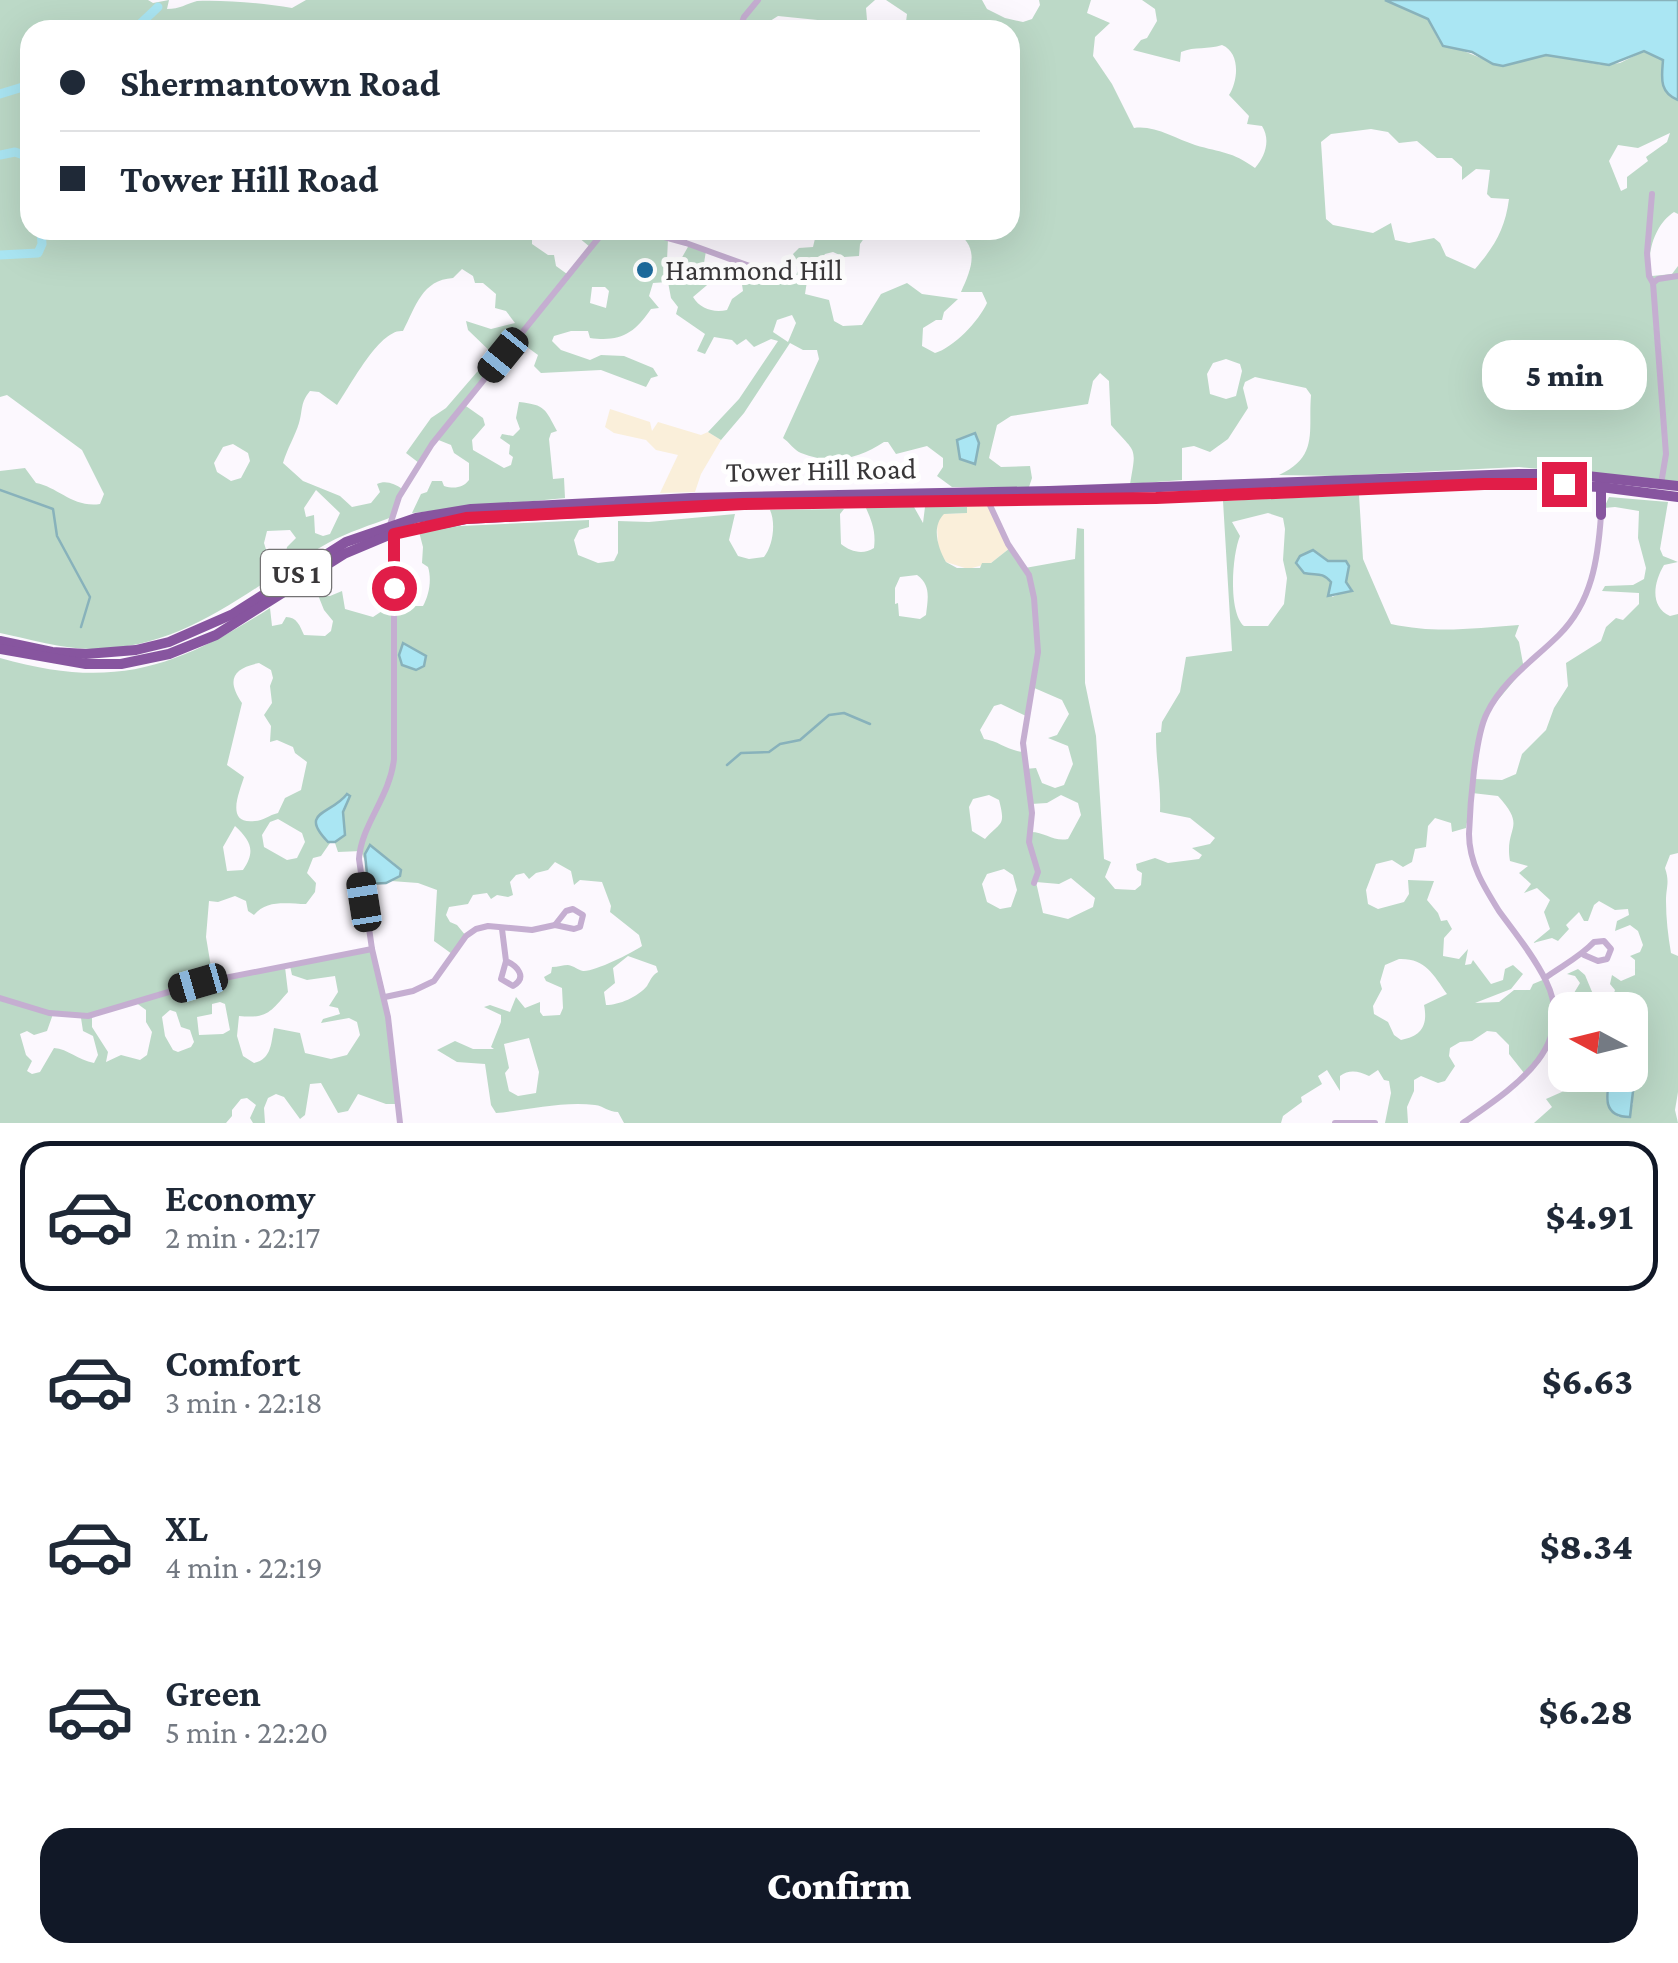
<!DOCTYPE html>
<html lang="en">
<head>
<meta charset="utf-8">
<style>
  :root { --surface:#fff; --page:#f6f6f7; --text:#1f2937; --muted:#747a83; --line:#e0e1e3; --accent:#111827 }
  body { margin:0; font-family:"Crimson Pro",serif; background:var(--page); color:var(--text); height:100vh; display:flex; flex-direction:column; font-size:38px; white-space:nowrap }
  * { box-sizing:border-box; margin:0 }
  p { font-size:32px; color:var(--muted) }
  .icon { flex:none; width:55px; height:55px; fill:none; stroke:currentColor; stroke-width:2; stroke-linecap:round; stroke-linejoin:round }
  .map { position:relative; height:1123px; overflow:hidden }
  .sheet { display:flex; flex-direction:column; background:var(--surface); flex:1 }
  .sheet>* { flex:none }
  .hud { position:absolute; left:20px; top:20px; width:1000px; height:220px; border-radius:30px; box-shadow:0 10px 40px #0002; display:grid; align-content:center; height:220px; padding:0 40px; background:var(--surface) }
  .needle { width:65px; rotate:277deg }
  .tools { position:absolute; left:1548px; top:992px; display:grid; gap:20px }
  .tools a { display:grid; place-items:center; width:100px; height:100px; border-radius:20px; background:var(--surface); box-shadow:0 10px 40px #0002; font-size:50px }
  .end { position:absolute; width:45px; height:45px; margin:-22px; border:12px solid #e11d48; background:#fff; box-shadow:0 0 0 5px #fff }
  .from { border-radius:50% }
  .bubble { position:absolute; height:70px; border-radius:30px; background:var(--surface); box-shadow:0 10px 40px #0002; font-size:32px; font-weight:800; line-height:70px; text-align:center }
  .car { position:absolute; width:30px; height:60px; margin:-30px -15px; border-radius:12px; box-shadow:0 0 8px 2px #0007; background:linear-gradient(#222 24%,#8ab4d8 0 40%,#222 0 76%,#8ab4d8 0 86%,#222 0) }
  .hud b { display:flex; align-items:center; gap:35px; height:95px; font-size:38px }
  .hud b+b { border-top:2px solid var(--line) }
  .hud i { width:25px; height:25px; background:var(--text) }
  ul { padding:18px 0 0; list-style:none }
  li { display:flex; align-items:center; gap:30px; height:150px; margin:0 20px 15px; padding:0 20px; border:5px solid transparent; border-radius:30px }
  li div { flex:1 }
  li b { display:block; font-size:38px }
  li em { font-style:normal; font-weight:800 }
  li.active { border-color:var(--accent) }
  li>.icon { width:90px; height:90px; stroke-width:1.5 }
  .cta { display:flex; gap:20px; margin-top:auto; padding:20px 40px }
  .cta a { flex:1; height:115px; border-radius:30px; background:var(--accent); color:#fff; font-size:40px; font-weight:800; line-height:115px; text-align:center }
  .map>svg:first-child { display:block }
  .commercial { fill:#faefda }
  .green { fill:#bcd9c7; fill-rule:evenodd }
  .water { fill:#aae6f3; stroke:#88b2bb; stroke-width:2.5 }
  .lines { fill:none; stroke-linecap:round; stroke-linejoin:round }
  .stream { stroke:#88b2bb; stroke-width:2.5 }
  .river { stroke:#aae6f3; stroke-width:9 }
  .minor { stroke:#c5aed1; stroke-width:6 }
  .highway { stroke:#87559f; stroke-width:10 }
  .route { stroke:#e11d48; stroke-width:12 }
  .poi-dot { fill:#1d6b9d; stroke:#fff; stroke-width:4 }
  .labels { text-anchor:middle; stroke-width:10; stroke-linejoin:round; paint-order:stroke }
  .shield { fill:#fff; stroke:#747374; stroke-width:2.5 }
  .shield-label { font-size:28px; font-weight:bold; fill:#393739 }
  .poi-label { font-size:30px; fill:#393739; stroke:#fff; text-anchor:start }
  .street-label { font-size:30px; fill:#393739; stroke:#fff }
</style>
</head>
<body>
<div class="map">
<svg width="1678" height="1123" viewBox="0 0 1678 1123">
  <rect width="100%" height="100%" fill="#fcf8fe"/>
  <g class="commercial">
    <polygon points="610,409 650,422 652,431 658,422 701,435 708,432 721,440 701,474 695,492 660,493 678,455 656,450 646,440 614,433 605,427"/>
    <polygon points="967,506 990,506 1010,548 991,563 968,569 946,562 938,549 937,523 943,514 967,513"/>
  </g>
  <g class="green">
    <path d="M0,0H148L153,3L169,0L167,9C180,9 186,4 197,1C227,0 263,3 292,8L306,0H875L866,8L867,20L860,30H847V23L778,16L770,21L780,30H753L741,24L739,30H30V230H546L532,239V244L548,255H554L556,266L567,274L590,247L578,237H564L555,230H592L599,237L604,230H663L661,236L668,239L667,260L680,261L689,245L706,251L704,263L713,280L693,297C700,309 714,313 727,310L732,299L743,291L741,278L729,276L734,260L759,268L778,285L795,277L800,267L793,254L799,248L813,247L817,230H871L868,238L865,237L860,244L859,256L844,257L833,252L825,254L819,262H810L805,294L829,300L834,321L843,326L862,325L881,294L907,283L922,294L958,299L944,312L942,320H936L923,328L922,346L935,353C953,348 979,321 987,303L982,292H961C972,268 981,246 953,230H1010V30H905L907,14L886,0H982L987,9L1005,18L1023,22L1032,19L1040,5L1039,0H1091L1087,13L1110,23L1095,37L1093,56L1112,84L1134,128C1155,125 1176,139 1195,145C1222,153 1231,151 1255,168C1265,157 1271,140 1262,126L1247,124L1249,116L1229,95C1238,81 1241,53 1222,45C1208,50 1195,46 1181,52L1180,62L1133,50L1141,40L1147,38L1157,21L1155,9L1142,0H1385L1428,19L1439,41L1498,65L1546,55L1603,65L1620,63L1644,51L1664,60C1663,77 1659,90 1678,100V214L1674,212C1655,224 1645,255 1652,276L1672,274L1678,266V482L1519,467L1335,476L1279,475C1319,456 1308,432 1311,395L1306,388L1255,377L1245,382L1243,388L1248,408L1228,439L1210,452L1194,446L1182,448V480L1130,484C1137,445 1136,454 1111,425L1109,381L1100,373L1093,381L1088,404L1011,416L997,425L989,458L1001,467L1030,466L1032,478L1029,487H952L937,476L943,467V458L927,446L896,454L888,442H884C859,459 830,465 801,453C794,450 789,442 783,438L819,359L817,350H803L790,343L744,413L721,440L708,432L739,399L778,341L771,339L754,347L746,339L737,345L732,340L714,337L705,354L697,351L705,334L676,314L678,307L671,298L668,282L653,283L649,296L659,308L651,309C634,334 620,342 590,338L588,331H571L554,336L552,341L561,350L590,360L601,355L624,356L653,368L658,376L651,378L646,387L601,370L541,373L534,366L538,355L516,339L463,404L483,418L485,425L472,440L473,450L504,468L511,465L513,457L509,454L510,445L500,438L502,434L513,436L520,429L516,418L519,402C546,405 545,409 557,431L551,433L549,439L553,479L564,478L565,498L412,513L421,494L427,492L432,481H442L444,486C454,489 463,488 469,480V463L454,453L451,445L436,439L419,463L406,453L431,418L446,408L477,372L496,357L468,330L466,321L491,329L515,323L506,311L495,308L496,294L483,283H475L473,276L462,269L453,278C422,280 416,306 403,331C380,328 351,385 337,405L319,392L310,391C300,403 303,410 299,423C295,436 287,449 283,463L303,481L340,496L352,507L371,503L380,492L377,484C386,480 395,484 402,489L392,517C371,525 348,532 328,543C250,586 189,649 92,649C61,649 30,639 0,633V471L25,468L36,483C58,487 73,508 100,504L104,494L82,450L7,395L0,397ZM1371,129L1388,132L1399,143L1417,141L1437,158H1452L1462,167V180L1476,169L1490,170L1487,194L1491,198L1509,199C1505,229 1495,246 1475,269L1446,256L1440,243L1434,238L1409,243L1395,240L1391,223L1373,233L1333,225L1326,219L1321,142L1331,134ZM1670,133L1667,142L1646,157L1648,161L1627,177V188L1621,191L1609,161L1618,145L1638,148ZM592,287H605L609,291L606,308L590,303ZM792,315L796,323L788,342L773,332L777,320ZM1226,359L1240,364L1242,371L1236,396L1226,399L1210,394L1207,374L1213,363ZM233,444L248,453L250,461L241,478L231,481L217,472L214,463L223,447ZM316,490L340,513L330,534L323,536L315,533L314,515L306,517L304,508ZM290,530L296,538L287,547L285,558L268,556L264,543L267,531Z"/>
    <path d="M1359,495L1363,559L1391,624C1437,634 1474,628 1519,625L1515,636L1519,642L1524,669L1482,719L1474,779L1502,780L1516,774L1522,754L1546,730L1554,708L1568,686L1566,663L1601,641L1606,627L1616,618L1623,620L1639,604V593L1602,591L1605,586L1633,585L1644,579L1646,568L1638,538L1639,511L1615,507L1604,508L1609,497L1668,502L1660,549L1663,556L1678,562L1664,565C1654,582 1649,606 1670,616L1678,614V853L1670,855L1665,868C1670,883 1666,887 1666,901C1666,918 1668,936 1671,953L1678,956V1092L1675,1110L1678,1123H1534L1552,1107L1546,1099L1564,1091L1575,1075H1610C1606,1094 1601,1105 1619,1117L1633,1104L1630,1010H1581L1574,993L1580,983L1575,976L1567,974L1578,969L1585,975L1595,999L1613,996L1615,990L1610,984L1612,975L1621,981L1635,975V960L1630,956L1640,952L1643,945L1638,931L1630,925L1615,931L1617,921L1629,915L1628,909L1615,910L1599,901L1594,905L1588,921H1584L1579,912L1566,925L1569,929L1558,941L1552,938L1533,943L1550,929L1544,912L1550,900L1537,888L1524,893L1531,884L1519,873L1528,866L1510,861C1504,826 1528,829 1498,796L1472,793L1466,828L1452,832L1451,823L1435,818L1428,826L1426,847L1415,849L1412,862L1403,867L1392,860L1376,864L1366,890L1368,904L1378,909L1404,902L1409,894L1408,880L1434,881L1427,900L1438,913L1441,921L1447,920L1452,929L1444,938L1443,956L1459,959L1468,949L1465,965L1471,964L1473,960L1491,984L1503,980L1505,969L1513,965L1523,974L1511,989L1475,1003L1499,1002L1514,990H1530L1533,984L1545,979C1557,1026 1563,1038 1524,1073L1509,1054V1045L1496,1032L1487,1031L1472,1041L1460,1042L1450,1048L1449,1056L1455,1066L1445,1081L1438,1083L1421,1076L1414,1080V1091L1407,1107L1408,1123H1385L1391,1093L1389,1081L1384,1080L1378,1070L1369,1076C1359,1071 1349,1069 1340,1076V1091L1327,1070L1318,1076L1322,1084L1301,1097L1302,1102L1283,1116L1281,1123H624L618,1112C608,1112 604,1106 595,1105C563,1101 528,1110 496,1113L491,1105L485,1064L457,1062L437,1050L455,1041L473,1049H494L491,1047L501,1022V1015L484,1007L490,1005L510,1012L516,997L525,1008L540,1002V1012L543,1016L560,1015L563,1008L562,988L546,981L544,977L551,973L552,967C558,967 563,965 568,965C574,966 578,970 583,971C594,972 632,953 642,946L639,935L610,912L611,906L602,882L580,880L574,885L571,871L555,862L548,870L536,873L529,879L524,873L516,875L510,882L513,895L508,897L497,895L491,899L487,893L473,895L468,904L449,907L446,915L450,922L457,925L466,936L452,954L434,941L437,890L418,883L391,881L400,876L394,863L370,845L365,854L366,864L361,851L338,852L335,843H330L321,856L313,858L307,873L316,883L315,892L306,904C288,904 267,899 254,915L248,911L246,901L235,896L218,902L209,901L206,937L213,979L285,967L288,992C271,1011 268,1019 239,1016L237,1036L243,1056L254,1063C272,1059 271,1042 274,1028L300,1033L305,1053L331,1059L347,1055L360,1035L357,1022L349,1018L321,1023L323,1019L340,1014L338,1008L329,1006L338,992L335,976L307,980L292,975L290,966L374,949L386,997L398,1104H386L358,1094L348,1111L338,1113L321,1083L310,1084L305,1115L300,1119L284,1097L276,1094L268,1098L264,1108L265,1123H253L250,1118L256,1105L247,1098L241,1099L232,1110V1116L226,1123H0V658C112,690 175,669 270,608L272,626L282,624L286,617C297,617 300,626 304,635L325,636L331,631L333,621L324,610L318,595L330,596L342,591L345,609L373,617L382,611L393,610L394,606H423C429,595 432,580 428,567L422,563L423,547L418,528L589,520V527L579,530L574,540L578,555L598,563L614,561L618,553V521L649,522L735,514L729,540L738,556L749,559L764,557C773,546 776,523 770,510H765L844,509L840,514L841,544C851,552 863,555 874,548C876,531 872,522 866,508L914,507L923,523L925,507H967V513L944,514C931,527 938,548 946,562L957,568H980L982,563H991L1010,548L1025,568L1075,559L1077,528L1084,529L1085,683L1096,736L1104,859L1111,862L1105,877L1115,889L1135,890L1141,885L1142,873L1137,870L1136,864L1155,858L1168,863L1199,859L1202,855L1192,848L1210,844L1215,838L1190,818L1160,812C1161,784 1156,763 1156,736V733L1161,732L1162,722L1180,692L1186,657L1232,651L1223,501ZM1268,513L1283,518L1285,529L1283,560L1287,578L1284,604L1268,626H1244C1228,612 1232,555 1240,536L1232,522ZM1320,558L1334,562L1343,560L1349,567L1346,582L1352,589L1332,597L1331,581L1318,572L1312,575ZM917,575C931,585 928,598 926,615L920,619L899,616L898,603L895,604V588L900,577ZM259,663L271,670L273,678L270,686L272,703L264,715L271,726L270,742L277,740L293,747L295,753L307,762L301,790L285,798L278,813C269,815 263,821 255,821C224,825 240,791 244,777L227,765L242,703C226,680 233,668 259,663ZM1032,687L1062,700L1069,714L1057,735L1048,738L1068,746L1073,764L1064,785L1055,788L1042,783L1036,768L1025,769L1023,752C1006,750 999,741 984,739L980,730L994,706L1001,704L1026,716ZM989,795L999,800C1006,827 1001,821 985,839L972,831L969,807L973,799ZM1061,795L1078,803L1081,815L1068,839C1053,842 1044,831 1029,832L1031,804L1047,803ZM278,819L302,833L305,842L297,858L287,860L264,847L262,835L270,822ZM235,826C251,841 256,851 243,870L227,871L223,847ZM1004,869L1013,875L1017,890L1011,907L1000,909L987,902L982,884L987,874ZM1071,878L1095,898L1093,907L1068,919L1043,913L1036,882L1059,884ZM628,956L656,966L658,972C652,975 650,981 647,986C638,997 619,1005 606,1005L604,992L615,983L613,968ZM1399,959C1425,958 1433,974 1447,994L1424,1005C1428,1025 1422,1036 1401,1040L1394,1035L1388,1022L1374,1014L1373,1006L1382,989L1380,982L1385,965ZM135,1002L146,1010V1022L152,1032L147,1055L140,1060L121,1055L106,1062L108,1052L92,1027V1016ZM220,1002L225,1004L230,1030L223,1034L199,1035L197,1017L212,1014V1004ZM170,1010L176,1012L181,1027L190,1030L194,1042L191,1047L178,1052L173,1050L165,1036L162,1017ZM53,1014L81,1018L83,1031L93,1036L98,1055L94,1063C78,1060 68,1049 54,1048L40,1072L32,1074L27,1071L32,1061L26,1055L20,1034L27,1031L34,1035L47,1031ZM529,1038L539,1072L536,1093L518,1096L509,1091L505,1073L509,1068L504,1044Z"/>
  </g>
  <g class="water">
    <path d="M1385,0H1678V100C1658,92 1662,76 1663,60L1644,51L1609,65L1546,55L1503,66L1493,64L1472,52L1443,46L1428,19Z"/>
    <polygon points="975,433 979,443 975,464 960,459 957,440"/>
    <path d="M1313,550L1328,561H1346L1349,566L1346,582L1352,591L1328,596L1331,582C1321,571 1317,576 1304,573L1296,563L1300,556Z"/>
    <polygon points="403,643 426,656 424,666 416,670 402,665 399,655"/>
    <path d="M347,794L350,796L343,812L345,835L335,842H328C298,811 331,815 347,794Z"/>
    <polygon points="370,845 401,870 400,876 386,883 368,884 365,854"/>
    <path d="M1630,1057L1634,1083L1630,1117C1602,1117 1606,1096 1610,1075H1630Z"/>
  </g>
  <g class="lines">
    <g class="stream">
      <polyline points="0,490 53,509 57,536 90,597 81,627"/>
      <polyline points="727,765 741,753 769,752 780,744 800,740 829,715 844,713 870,724"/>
    </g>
    <g class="river">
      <polyline points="122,30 139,25 158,7"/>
      <polyline points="0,94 26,86 30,79"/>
      <polyline points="0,155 15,152 29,157 26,182 30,189"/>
      <polyline points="0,255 38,253 42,244 41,230"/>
    </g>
    <g class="minor">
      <polyline points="739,30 744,17 758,0"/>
      <polyline points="1652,194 1647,253 1649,276 1653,283 1666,454 1661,484"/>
      <polyline points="639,230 686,243 766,272"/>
      <polyline points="1653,283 1658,279 1678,276"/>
      <polyline points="988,501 1008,544 1029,575 1034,598 1038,652 1023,743 1032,813 1029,842 1038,872 1034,883"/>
      <polyline points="390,525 399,497 432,444 605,230"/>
      <path d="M394,533V759C390,797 361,825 359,859L372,949L388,1017L400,1123"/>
      <polygon points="573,909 583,915 580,927 574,929 555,925 566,911"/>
      <path d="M502,929L506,961L501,979L513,986C528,977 517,966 506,961"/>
      <path d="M1545,978C1563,965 1580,957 1594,942L1604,941L1611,949L1607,959L1598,961L1584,955"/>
      <polyline points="385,997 413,991 434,981 466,936 476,929 488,926 532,930 555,925"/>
      <polyline points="0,998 49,1013 88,1016 199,983 372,949"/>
      <polyline points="1335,1123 1375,1123"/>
      <path d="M1463,1123C1510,1090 1579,1048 1546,981C1534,956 1515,933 1499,911C1484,887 1469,863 1469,834C1470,806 1475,736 1487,713C1503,680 1534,660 1559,635C1592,602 1598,559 1601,515"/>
    </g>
    <g class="highway">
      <polyline points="1601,515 1601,481"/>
      <polyline points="0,641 52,652 86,654 136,650 169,642 233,614 346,542 416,518 471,509 691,498 1049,491 1518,474 1569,474 1678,486"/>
      <polyline points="0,649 86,664 121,664 169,654 216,635 344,554 394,533 466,519 745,504 1155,498 1509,483 1601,487 1678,497"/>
    </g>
  </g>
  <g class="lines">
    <polyline class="route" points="394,588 394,534 466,518 744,504 1156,498 1484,484 1564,484"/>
  </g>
  <circle class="poi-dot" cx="645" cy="270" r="10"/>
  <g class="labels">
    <rect class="shield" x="261" y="550" width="70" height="46" rx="8"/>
    <g class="shield-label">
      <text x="296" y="583">US 1</text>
    </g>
    <g class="poi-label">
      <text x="665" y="280">Hammond Hill</text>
    </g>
    <g class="street-label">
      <text transform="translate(821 470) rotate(-1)" y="10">Tower Hill Road</text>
    </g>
  </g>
</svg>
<div class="tools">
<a><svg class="needle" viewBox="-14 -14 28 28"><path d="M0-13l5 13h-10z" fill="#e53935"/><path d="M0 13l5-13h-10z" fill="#747a83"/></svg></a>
</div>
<i class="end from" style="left:394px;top:588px"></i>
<i class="end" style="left:1564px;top:484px"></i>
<div class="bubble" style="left:1482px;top:340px;width:165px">5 min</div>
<i class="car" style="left:503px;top:355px;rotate:219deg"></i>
<i class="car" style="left:364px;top:902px;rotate:351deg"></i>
<i class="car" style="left:198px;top:983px;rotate:254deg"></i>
<div class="hud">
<b><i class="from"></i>Shermantown Road</b>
<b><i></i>Tower Hill Road</b>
</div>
</div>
<section class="sheet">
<ul>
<li class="active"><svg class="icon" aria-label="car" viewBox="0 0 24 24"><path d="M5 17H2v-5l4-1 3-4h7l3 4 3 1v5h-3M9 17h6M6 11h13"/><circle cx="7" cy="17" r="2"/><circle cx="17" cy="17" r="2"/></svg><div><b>Economy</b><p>2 min · 22:17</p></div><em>$4.91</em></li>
<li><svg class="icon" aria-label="car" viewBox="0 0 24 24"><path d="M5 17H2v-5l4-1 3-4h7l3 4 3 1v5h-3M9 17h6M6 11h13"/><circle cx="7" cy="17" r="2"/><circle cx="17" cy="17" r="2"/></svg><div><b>Comfort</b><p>3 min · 22:18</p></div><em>$6.63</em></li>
<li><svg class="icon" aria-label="car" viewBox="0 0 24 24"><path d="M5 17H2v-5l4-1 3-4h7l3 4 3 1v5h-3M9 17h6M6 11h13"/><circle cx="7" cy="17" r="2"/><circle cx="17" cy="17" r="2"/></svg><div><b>XL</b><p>4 min · 22:19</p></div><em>$8.34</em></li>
<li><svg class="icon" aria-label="car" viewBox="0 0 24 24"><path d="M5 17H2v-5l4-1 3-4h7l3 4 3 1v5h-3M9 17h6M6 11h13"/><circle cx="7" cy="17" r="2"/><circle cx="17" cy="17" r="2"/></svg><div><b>Green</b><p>5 min · 22:20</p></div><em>$6.28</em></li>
</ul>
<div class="cta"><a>Confirm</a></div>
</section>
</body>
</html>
